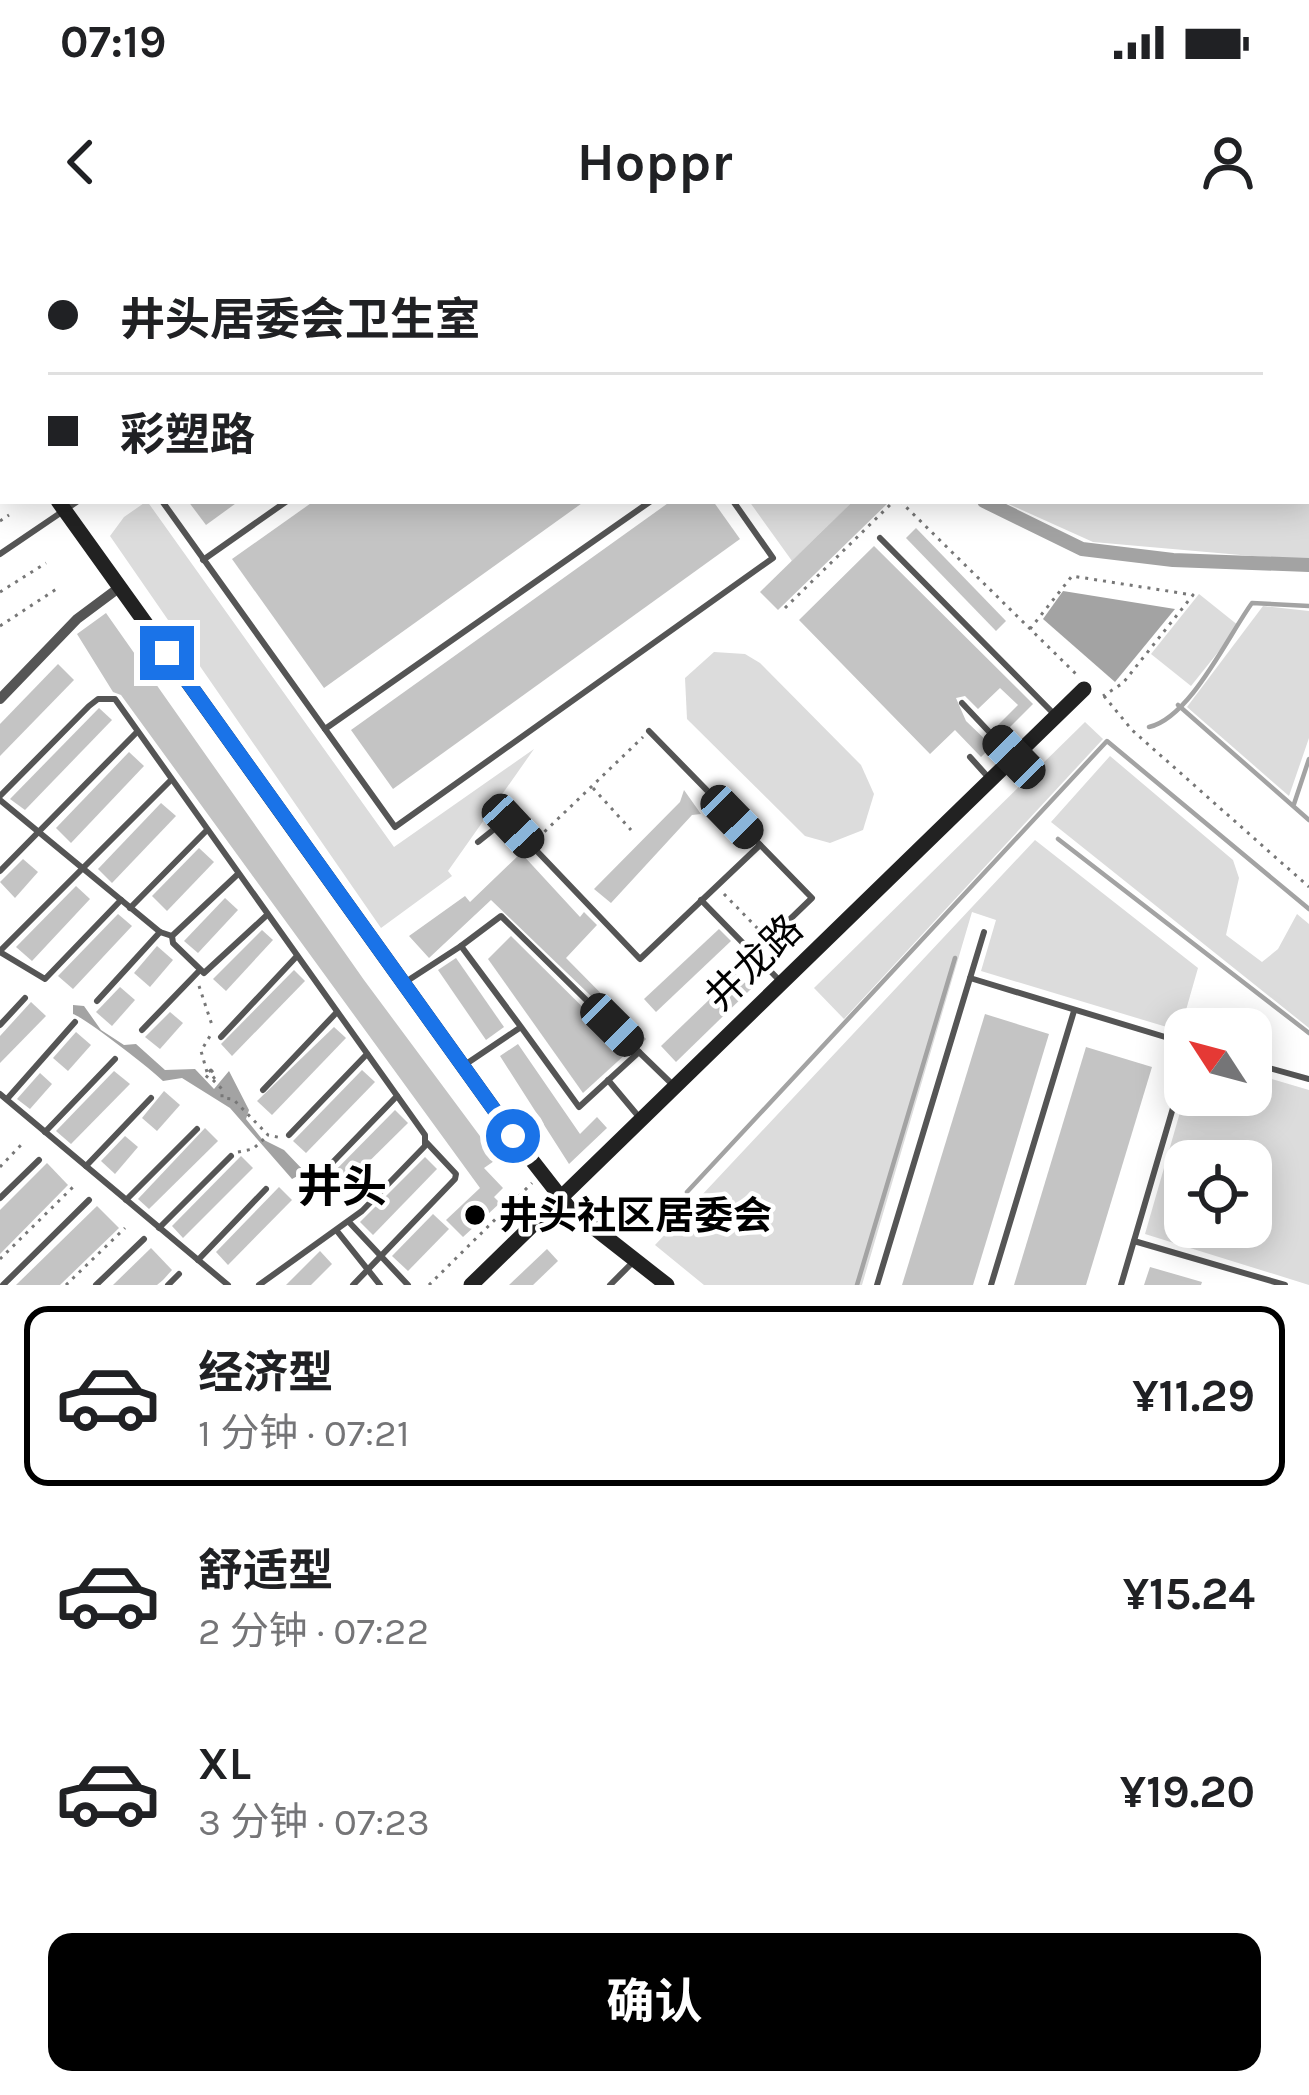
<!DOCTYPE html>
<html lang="zh">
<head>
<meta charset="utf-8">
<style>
  :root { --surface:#fff; --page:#f6f6f6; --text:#202124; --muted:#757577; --line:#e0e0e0; --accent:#000 }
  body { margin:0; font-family:Karla,"Noto Sans SC",sans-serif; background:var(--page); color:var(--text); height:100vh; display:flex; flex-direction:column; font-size:45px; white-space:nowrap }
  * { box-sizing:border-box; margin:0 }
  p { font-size:39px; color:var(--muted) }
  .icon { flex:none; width:66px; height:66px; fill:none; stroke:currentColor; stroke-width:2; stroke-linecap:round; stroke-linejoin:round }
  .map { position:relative; height:1045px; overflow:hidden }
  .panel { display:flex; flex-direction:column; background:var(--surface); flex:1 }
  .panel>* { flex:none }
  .banner { position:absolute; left:0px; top:0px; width:1311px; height:264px; box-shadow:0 6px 30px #0003; display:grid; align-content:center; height:264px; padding:0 48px; background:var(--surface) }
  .needle { width:78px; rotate:306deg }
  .fabs { position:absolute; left:1164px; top:768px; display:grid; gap:24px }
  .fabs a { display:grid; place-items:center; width:108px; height:108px; border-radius:24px; background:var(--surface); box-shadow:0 6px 30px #0003; font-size:60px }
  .end { position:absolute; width:54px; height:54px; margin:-27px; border:15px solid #1a73e8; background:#fff; box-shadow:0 0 0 6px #fff }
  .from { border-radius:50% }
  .car { position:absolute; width:36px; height:72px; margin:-36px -18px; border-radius:15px; box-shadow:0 0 9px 3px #0007; background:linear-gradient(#222 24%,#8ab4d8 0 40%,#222 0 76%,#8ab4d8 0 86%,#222 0) }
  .banner b { display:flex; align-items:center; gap:42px; height:114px; font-size:45px }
  .banner b+b { border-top:3px solid var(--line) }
  .banner i { width:30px; height:30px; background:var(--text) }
  ul { padding:21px 0 0; list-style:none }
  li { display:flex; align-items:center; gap:36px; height:180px; margin:0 24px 18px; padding:0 24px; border:6px solid transparent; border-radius:24px }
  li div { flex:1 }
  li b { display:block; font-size:45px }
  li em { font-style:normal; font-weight:700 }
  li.active { border-color:var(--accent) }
  li>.icon { width:108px; height:108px; stroke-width:1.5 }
  .action { display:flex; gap:24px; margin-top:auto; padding:24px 48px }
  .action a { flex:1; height:138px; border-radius:24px; background:var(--accent); color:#fff; font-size:48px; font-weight:700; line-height:138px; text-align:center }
  .status { display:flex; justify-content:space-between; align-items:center; height:84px; padding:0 60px; background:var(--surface); direction:ltr }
  .status svg { height:33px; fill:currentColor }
  header { display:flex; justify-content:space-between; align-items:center; height:156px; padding:0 48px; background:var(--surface); font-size:54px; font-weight:700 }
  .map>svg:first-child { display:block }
  .green { fill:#dcdcdc; fill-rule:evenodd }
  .water { fill:#a3a3a3 }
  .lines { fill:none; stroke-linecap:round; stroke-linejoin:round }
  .stream { stroke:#a3a3a3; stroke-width:4.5 }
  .canal { stroke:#a3a3a3; stroke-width:14 }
  .building { fill:#c4c4c4 }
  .path { stroke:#777; stroke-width:3; stroke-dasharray:3 6; stroke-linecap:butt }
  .lane { stroke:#555; stroke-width:6 }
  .street { stroke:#555; stroke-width:10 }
  .secondary { stroke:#222; stroke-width:15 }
  .route { stroke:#1a73e8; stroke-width:15 }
  .poi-dot { fill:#000; stroke:#fff; stroke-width:4.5 }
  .labels { text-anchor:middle; stroke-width:9; stroke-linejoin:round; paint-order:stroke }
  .street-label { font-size:39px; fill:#000; stroke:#fff }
  .poi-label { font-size:39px; font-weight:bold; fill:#000; stroke:#fff; text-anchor:start }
  .quarter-label { font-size:45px; font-weight:bold; fill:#000; stroke:#fff }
</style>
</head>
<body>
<div class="status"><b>07:19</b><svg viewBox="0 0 49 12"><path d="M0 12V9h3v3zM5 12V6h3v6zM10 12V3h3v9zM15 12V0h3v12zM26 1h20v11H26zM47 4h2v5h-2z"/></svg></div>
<header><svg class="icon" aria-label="back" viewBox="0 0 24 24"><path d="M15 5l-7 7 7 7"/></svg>Hoppr<svg class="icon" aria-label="person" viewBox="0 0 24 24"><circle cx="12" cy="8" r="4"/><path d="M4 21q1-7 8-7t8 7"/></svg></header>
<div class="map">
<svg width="1309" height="1045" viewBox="0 0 1309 1045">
  <rect width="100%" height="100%" fill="#fff"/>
  <g class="green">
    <polygon points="1309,229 1309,321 1093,302 1002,261 1308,261"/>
    <polygon points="147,261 394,607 534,509 448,631 452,636 381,688 110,296 124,277"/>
    <polygon points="749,261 853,261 792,321"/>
    <polygon points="1199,354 1239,386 1191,446 1151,414"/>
    <polygon points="1263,366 1309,371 1309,498 1289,556 1187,467"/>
    <polygon points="714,412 745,414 760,423 861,525 874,554 863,590 830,603 805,596 687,479 685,438"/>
    <polygon points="1085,482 1103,499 844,779 814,748"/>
    <polygon points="1110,516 1233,620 1239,638 1226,695 1262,722 1278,709 1297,674 1309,684 1309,788 1051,582"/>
    <polygon points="1035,600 1198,728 1180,791 981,731 996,680 972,672 862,1045 704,1045 655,1005"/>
    <path d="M1251,833L1309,850V1045L1145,994L1185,855H1251ZM1185,921H1251V987H1185Z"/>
  </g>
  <g class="water">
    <polygon points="1063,351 1175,369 1115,442 1043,379"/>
    <path d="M73,765L84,766L101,790L124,805L136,804L165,830L195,829L214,849L229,831L249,870L246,879L262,899L284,910L305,932L292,939L230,868L182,838L163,841C150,828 85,778 73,774Z"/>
  </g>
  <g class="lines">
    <g class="stream">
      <polyline points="1178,465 1309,580"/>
      <path d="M1149,487C1190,478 1228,396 1252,363L1309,366"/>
      <polyline points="1294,564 1309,519"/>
      <polyline points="1058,599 1309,793"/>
      <polyline points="687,952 1107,501 1309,669"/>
      <polyline points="857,1045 955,718"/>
    </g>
    <g class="canal">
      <polyline points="679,0 682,3"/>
      <polyline points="810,0 813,3"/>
      <polyline points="1308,219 1309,219"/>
      <polyline points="984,261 1082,309 1173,320 1309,325"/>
    </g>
  </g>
  <g class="building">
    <polygon points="188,261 239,261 206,285"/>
    <polygon points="314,261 585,261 324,448 232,319"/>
    <polygon points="671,261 713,261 740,299 393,549 351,490"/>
    <polygon points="853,261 890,261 778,370 760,352"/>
    <polygon points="916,288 1006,381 996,391 906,298"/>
    <polygon points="874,306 1033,464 1002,495 995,488 1018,465 1000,448 978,469 965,456 956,458 966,481 992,506 981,517 955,490 930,514 799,380"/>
    <polygon points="106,373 364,740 497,919 484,928 503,948 494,957 500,963 463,997 446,980 480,948 121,455 113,452 77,394"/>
    <polygon points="58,424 74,440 0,516 0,484"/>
    <polygon points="99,468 112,480 25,570 10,559"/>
    <polygon points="129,512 144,526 71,603 56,588"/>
    <polygon points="684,550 701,574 692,575 611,663 594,649 680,562"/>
    <polygon points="161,563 176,576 112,643 98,629"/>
    <polygon points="199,608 214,622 167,671 152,656"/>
    <polygon points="521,613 580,677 584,672 597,685 566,718 646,799 641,804 491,660 429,718 409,696 465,656 470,662"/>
    <polygon points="23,619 38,632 15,658 0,642"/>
    <polygon points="76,646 90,659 32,721 16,707"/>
    <polygon points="225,658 238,670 198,713 184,701"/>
    <polygon points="118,674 132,686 73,749 58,736"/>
    <polygon points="719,689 731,701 656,772 644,759"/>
    <polygon points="262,690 273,700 226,751 213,739"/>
    <polygon points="511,696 628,812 583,853 488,719"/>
    <polygon points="157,706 173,720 150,747 134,733"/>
    <polygon points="456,718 504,787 486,800 438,730"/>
    <polygon points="294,730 305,741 232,816 221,804"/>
    <polygon points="736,734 751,749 676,822 661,806"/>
    <polygon points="120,747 135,760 112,786 96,772"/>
    <polygon points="31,762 46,776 0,823 0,796"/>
    <polygon points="170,772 183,783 160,809 145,797"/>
    <polygon points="985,774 1049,794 973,1045 902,1045"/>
    <polygon points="334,787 346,798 272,875 257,861"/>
    <polygon points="76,792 91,805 68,831 53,818"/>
    <polygon points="518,804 580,894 597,877 607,888 569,924 500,816"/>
    <polygon points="1086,807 1152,827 1086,1045 1014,1045"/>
    <polygon points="362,830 375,842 306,913 293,901"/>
    <polygon points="114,831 130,844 71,904 56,891"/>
    <polygon points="40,833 52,844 30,869 17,859"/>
    <polygon points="164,851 180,865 157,891 142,878"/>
    <polygon points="395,870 408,883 332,958 320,946"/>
    <polygon points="205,888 218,901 149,969 138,959"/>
    <polygon points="125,896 138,907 115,934 101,921"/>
    <polygon points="241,916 253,928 183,998 172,986"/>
    <polygon points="425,917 437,929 373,995 360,982"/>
    <polygon points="47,923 68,945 0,1014 0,970"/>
    <polygon points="279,947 292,960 228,1025 216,1012"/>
    <polygon points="97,966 119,988 60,1045 16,1045"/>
    <polygon points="433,974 449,989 408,1031 392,1016"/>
    <polygon points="151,1008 172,1030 163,1040 157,1045 113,1045"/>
    <polygon points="547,1009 558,1021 533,1045 509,1045"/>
    <polygon points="320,1011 332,1024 311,1045 286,1045"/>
    <polygon points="1150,1027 1202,1042 1201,1045 1144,1045"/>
  </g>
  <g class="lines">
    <g class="path">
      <polyline points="771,0 774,3"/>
      <polyline points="868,0 871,3"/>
      <polyline points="1308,175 1309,175"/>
      <polyline points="1308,247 1309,247"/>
      <polyline points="900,261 1078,436"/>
      <polyline points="0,281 9,275"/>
      <polyline points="0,352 46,323"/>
      <polyline points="785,368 894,261"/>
      <polyline points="0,386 58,348"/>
      <polyline points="1030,389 1072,336 1193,355 1123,443 1103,456"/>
      <polyline points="1104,456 1132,490 1309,647"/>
      <polyline points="593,548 631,590"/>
      <polyline points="538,598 643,497"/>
      <polyline points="724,654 764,695"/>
      <polyline points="199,746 213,788"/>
      <polygon points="211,830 216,836 211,840 205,835"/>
      <polyline points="207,832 201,811 210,796"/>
      <polyline points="213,840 222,849 222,858 233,859 268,895 282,898"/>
      <polyline points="238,912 253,909 266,897"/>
      <polyline points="0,927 21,905"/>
      <polyline points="0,1019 73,947"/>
      <polyline points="66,1045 125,988"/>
      <polyline points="429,1045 532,943"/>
    </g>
    <g class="lane">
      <polyline points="549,0 551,3"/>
      <polyline points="96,3 101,0"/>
      <polyline points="450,3 454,0"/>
      <polyline points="1061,3 1063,0"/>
      <polyline points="1156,3 1158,0"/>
      <polyline points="1275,3 1275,0"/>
      <polyline points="0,35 3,39"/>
      <polyline points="0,71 3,69"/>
      <polyline points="0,209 3,207"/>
      <polyline points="162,261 395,587 773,318 733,261"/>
      <polyline points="880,298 1054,474"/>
      <polyline points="0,314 78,261"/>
      <polyline points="203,320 287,261"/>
      <polyline points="962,463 1011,515"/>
      <polyline points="325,489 651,261"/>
      <polyline points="649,491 812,658 754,714"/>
      <polyline points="970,517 988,537"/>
      <polyline points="0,556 89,466 98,459 115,459 425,895 425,906 362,971 259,1045"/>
      <polyline points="0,560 160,692 172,696"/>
      <polyline points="478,602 503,582 513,586 640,719 760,605"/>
      <polyline points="0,631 137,492"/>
      <polyline points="238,634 172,696 173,703 204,733 267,675"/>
      <polyline points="701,660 780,741"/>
      <polyline points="130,668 207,590"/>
      <polyline points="0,711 171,540"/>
      <polyline points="0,712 45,739 121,660"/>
      <polyline points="970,738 1185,803"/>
      <polyline points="404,743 461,706"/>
      <polyline points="97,761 160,692"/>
      <polyline points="0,785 25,758"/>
      <polyline points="142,790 199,731"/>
      <polyline points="221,797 297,716"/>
      <polyline points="639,812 673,845"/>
      <polyline points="1251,823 1309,839"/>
      <polyline points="466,824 521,787 579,867 639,812 501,676 461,706 521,787"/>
      <polyline points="608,840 639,877"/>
      <polyline points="263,850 337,772"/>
      <polyline points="0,854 228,1045"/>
      <polyline points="7,859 75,782"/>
      <polyline points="45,892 115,819"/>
      <polyline points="289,895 367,814"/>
      <polyline points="332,923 397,856"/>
      <polyline points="86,926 151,858"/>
      <polyline points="0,958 39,920"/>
      <polyline points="126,960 197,889"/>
      <polyline points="349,982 408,1045"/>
      <polyline points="159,988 231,916"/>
      <polyline points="337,991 380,1045"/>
      <polyline points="1134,1001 1285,1045"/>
      <polyline points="198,1020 266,949"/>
      <polyline points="3,1045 89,960"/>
      <polyline points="96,1045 144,999"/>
      <polyline points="168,1045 179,1034"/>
      <polyline points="353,1045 455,939 456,934 427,903"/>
      <polyline points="610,1045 633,1022"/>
      <polyline points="877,1045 984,692"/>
      <polyline points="991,1045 1074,771"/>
      <polyline points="1121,1045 1185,827"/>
    </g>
    <polyline class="street" points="0,459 77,379 120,347"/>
    <g class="secondary">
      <polyline points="0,180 3,185"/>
      <polyline points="58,261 513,896 570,969 667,1045"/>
      <polyline points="471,1045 1084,449"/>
    </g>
  </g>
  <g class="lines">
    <polyline class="route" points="167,413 513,896"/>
  </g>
  <circle class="poi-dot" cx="475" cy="975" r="12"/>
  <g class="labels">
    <g class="street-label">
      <text transform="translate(753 722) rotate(-44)" y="14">井龙路</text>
    </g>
    <g class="poi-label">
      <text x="499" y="989">井头社区居委会</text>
    </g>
    <g class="quarter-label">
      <text x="342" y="962">井头</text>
    </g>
  </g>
</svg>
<div class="fabs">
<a><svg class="needle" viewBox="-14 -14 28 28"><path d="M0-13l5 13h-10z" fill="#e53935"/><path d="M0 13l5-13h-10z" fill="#757577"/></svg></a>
<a><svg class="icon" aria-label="locate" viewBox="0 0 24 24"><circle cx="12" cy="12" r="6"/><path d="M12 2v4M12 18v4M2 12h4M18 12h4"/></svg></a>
</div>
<i class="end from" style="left:513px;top:896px"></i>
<i class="end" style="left:167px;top:413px"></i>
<i class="car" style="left:1014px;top:517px;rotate:316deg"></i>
<i class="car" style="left:732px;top:577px;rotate:136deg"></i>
<i class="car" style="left:513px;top:586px;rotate:137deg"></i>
<i class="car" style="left:612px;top:785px;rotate:135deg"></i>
<div class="banner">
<b><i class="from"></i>井头居委会卫生室</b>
<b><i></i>彩塑路</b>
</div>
</div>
<section class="panel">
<ul>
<li class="active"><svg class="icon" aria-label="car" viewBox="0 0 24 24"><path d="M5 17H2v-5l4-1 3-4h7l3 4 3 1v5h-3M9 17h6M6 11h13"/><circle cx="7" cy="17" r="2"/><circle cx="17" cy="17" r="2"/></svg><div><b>经济型</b><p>1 分钟 · 07:21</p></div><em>¥11.29</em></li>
<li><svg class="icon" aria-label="car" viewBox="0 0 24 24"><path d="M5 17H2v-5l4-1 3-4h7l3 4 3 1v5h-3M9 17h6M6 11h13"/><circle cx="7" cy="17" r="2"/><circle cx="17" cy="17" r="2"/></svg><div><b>舒适型</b><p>2 分钟 · 07:22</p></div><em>¥15.24</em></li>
<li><svg class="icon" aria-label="car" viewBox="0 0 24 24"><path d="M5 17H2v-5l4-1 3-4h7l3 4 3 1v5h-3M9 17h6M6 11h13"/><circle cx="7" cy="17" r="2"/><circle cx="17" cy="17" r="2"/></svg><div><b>XL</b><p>3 分钟 · 07:23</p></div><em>¥19.20</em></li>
</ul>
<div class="action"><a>确认</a></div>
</section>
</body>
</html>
